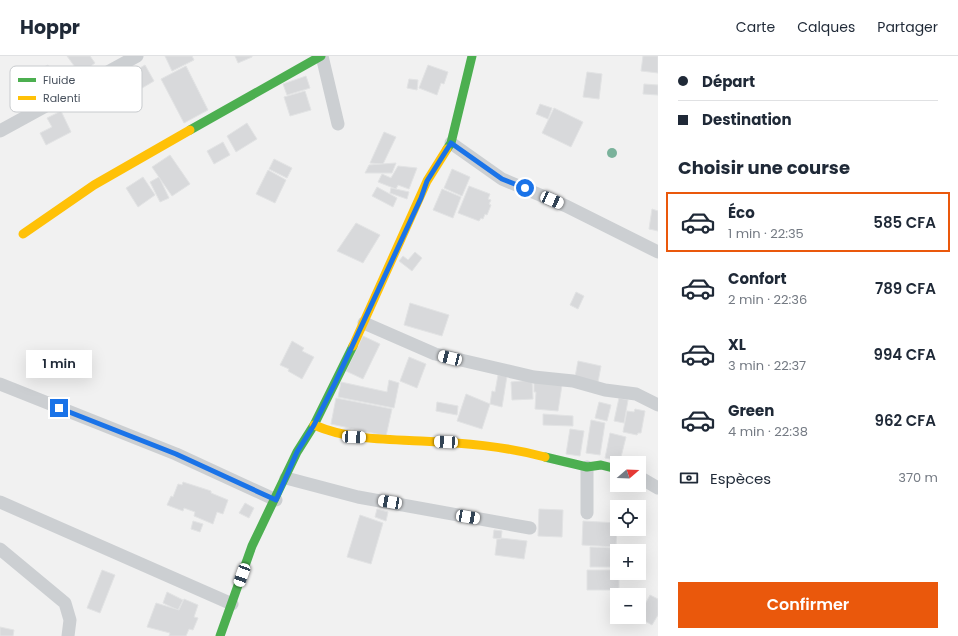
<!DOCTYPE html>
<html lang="fr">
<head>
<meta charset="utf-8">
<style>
  :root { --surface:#fff; --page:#f2f2f3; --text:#1f2937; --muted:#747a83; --line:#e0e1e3; --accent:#ea580c }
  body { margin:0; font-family:Poppins,sans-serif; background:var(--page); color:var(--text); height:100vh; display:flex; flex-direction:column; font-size:15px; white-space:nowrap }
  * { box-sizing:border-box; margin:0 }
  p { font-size:13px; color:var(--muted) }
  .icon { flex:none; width:22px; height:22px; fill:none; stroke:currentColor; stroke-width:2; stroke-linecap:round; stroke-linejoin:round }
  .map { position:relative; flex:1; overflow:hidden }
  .panel { display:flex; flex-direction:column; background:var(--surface); width:300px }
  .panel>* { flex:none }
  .guide { display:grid; align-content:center; height:88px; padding:0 20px; background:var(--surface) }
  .needle { width:26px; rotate:71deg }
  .controls { position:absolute; left:610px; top:400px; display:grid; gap:8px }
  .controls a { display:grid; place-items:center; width:36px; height:36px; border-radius:0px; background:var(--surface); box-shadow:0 4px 16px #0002; font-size:20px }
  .end { position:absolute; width:18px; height:18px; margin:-9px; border:5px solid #1a73e8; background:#fff; box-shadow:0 0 0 2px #fff }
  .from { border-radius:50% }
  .bubble { position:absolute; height:28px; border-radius:0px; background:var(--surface); box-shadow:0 4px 16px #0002; font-size:13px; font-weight:600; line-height:28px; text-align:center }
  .car { position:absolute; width:12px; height:24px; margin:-12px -6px; border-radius:5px; box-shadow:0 0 3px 1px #0007; background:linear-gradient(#fff 24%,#345 0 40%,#fff 0 76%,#345 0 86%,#fff 0) }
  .guide b { display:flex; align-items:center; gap:14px; height:38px; font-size:15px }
  .guide b+b { border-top:1px solid var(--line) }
  .guide i { width:10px; height:10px; background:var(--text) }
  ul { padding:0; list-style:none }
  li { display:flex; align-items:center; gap:12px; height:60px; margin:0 8px 6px; padding:0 12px; border:2px solid transparent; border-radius:0px }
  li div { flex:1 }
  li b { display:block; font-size:15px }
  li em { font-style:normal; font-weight:600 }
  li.selected { border-color:var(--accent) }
  li>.icon { width:36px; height:36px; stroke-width:1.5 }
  h2 { padding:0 20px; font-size:18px; line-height:48px }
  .pay { display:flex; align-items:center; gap:10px; height:44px; padding:0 20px; font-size:15px }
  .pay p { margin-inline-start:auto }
  .button { display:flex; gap:8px; margin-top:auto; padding:8px 20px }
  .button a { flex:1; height:46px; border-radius:0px; background:var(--accent); color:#fff; font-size:16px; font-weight:600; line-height:46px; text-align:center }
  header { display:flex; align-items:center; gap:24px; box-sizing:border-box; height:56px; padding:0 20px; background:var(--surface); border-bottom:1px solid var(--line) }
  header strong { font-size:19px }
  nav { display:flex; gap:22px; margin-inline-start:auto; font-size:14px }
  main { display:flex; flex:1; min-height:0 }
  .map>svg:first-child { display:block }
  .building { fill:#d8d9db; stroke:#e2e3e4 }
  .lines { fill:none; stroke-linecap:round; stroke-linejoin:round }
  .street { stroke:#cccfd2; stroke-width:13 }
  .fast { stroke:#4caf50; stroke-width:9 }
  .slow { stroke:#ffc107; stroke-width:9 }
  .tree { fill:#7ab29b }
  .route { stroke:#1a73e8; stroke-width:5 }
  .key { fill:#fff; stroke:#c8cbce; stroke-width:1 }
  .key-label { font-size:11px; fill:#48515d }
</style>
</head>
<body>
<header>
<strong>Hoppr</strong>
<nav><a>Carte</a><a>Calques</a><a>Partager</a></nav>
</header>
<main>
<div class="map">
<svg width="658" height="580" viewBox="0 0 658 580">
  <rect width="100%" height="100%" fill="#f1f1f1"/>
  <g class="building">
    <polygon points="67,0 90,0 95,7 80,18"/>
    <polygon points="165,0 192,0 194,4 172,15"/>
    <polygon points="235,0 252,0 252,1 238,7"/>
    <polygon points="643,0 658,0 658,17 641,15"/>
    <polygon points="48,9 57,28 29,42 20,24"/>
    <polygon points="145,9 154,25 127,41 118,25"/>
    <polygon points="428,9 448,16 444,28 441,27 437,39 419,32"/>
    <polygon points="186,10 208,54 184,67 161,23"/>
    <polygon points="587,16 602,18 599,43 583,41"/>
    <polygon points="306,20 310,32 287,39 283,28"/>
    <polygon points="409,23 418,24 417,34 407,32"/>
    <polygon points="644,28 658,29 658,39 643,38"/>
    <polygon points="305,35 311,54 290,60 284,41"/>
    <polygon points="540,48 552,52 548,63 536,58"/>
    <polygon points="554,52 583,66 571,91 542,77"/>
    <polygon points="61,55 71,76 46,89 40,77 52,71 47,62"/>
    <polygon points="247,67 257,83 236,96 227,80"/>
    <polygon points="384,76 396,81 383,108 370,107"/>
    <polygon points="223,86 230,99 214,108 207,95"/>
    <polygon points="170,99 190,128 172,140 152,111"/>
    <polygon points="274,103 292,112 287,122 269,113"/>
    <polygon points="396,107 392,117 365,117 369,109"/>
    <polygon points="398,110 417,112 409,133 398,129 396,133 378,126 382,118 391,122"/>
    <polygon points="452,113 470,121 462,140 444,132"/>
    <polygon points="268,114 286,124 275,147 256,138"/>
    <polygon points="143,121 155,139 138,151 126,132"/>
    <polygon points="159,121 169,142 160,146 150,126"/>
    <polygon points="469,130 490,138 488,143 491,144 489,148 491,149 487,159 485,158 483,163 481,162 479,165 458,157"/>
    <polygon points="377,131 397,142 393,151 372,140"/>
    <polygon points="391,132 409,136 407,143 390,137"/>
    <polygon points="442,133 461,141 453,162 433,154"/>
    <polygon points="652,153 658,155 658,175 649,173"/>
    <polygon points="356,167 380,179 363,207 337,195"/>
    <polygon points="415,196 422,202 412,215 399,205 403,200 408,204"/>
    <polygon points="576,236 584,240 578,253 570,249"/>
    <polygon points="410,247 449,259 442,280 404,269"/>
    <polygon points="363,280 380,288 363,323 346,315"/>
    <polygon points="292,285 304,292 302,295 314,301 302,323 288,315 289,313 280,309"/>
    <polygon points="409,301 426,308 417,332 400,325"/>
    <polygon points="578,305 601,310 598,326 575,321"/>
    <polygon points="498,319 507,320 502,351 490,348 492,335 495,336"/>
    <polygon points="389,324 399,327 394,352 338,341 341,326 387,336"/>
    <polygon points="532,324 533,343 512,344 511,326"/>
    <polygon points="534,326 562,329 558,355 535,353 536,336 534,336"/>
    <polygon points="466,338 490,348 482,373 457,365"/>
    <polygon points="336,342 392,353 386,380 331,368"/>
    <polygon points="619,342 628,344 624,367 614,365"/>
    <polygon points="437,346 458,350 457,359 436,355"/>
    <polygon points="599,346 611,349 607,365 595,362"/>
    <polygon points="635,353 645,355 641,377 638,377 637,379 623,376 627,355 634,356"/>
    <polygon points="543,358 573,360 573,370 543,369"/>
    <polygon points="591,364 605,367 600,399 586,397"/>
    <polygon points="570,373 584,375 580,400 566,398"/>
    <polygon points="610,377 626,381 620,405 605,402"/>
    <polygon points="183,426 211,435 211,437 228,444 223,458 217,456 213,468 194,460 195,456 184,452 183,455 167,449 171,440 173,441 178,428 182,429"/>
    <polygon points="245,447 254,452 249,462 239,457"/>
    <polygon points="377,453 388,456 386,465 375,461"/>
    <polygon points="539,453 563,454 562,481 538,480"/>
    <polygon points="360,459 383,467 371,508 347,501"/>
    <polygon points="193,465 203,468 200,476 191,473"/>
    <polygon points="583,465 617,467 616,491 582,489"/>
    <polygon points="494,474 502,475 501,483 493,482"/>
    <polygon points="501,482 527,485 524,503 495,499 497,483 501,483"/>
    <polygon points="590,491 616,492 616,511 590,511"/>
    <polygon points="102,514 115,519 100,557 87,552"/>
    <polygon points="587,514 617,514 617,517 619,517 619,534 587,534"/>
    <polygon points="167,536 183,544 178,554 163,547"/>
    <polygon points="650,539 658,543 658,559 652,569 638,561"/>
    <polygon points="184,543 198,549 194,561 198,562 193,574 189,573 186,580 169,580 170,577 147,571 156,547 179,554"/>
    <polygon points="0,571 14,574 13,580 0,580"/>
  </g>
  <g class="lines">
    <g class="street">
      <polyline points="322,0 338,68"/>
      <polyline points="0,75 137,0"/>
      <polyline points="451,87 502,123 566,150 658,196"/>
      <polyline points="364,267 435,298 534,321 573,325 605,334 636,338 658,349"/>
      <polyline points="0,328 176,398 276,444"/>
      <polyline points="587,411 587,457"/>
      <polyline points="639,421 658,432"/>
      <polyline points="286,422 358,441 530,472"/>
      <polyline points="0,446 232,548"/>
      <polyline points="0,493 65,547 70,564 68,580"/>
    </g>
    <g class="fast">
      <polyline points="190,74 321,0 319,0"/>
      <polyline points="447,93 451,87 472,0"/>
      <polyline points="545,401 587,411 601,409 617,413"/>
      <polyline points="220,580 252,490 297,396 314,369 353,290"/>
    </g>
    <g class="slow">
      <polyline points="23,178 94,129 190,74"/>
      <polyline points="353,290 427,125 447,93"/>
      <path d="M314,369C349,384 384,383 421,385C463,387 505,390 545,401"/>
    </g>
  </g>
  <circle class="tree" cx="612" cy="97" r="5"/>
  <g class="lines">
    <polyline class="route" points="59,352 176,398 276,444 297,396 314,369 335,327 421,142 427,125 451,87 502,123 525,132"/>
  </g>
  <rect x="10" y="10" width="132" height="46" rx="6" class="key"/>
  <rect x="18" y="22" width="18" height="4" fill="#4caf50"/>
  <rect x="18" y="40" width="18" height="4" fill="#ffc107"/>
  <g class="key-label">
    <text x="43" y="28">Fluide</text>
    <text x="43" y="46">Ralenti</text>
  </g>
</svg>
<div class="controls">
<a><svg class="needle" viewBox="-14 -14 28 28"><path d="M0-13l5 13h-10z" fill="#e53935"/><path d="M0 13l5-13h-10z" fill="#747a83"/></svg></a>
<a><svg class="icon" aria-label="locate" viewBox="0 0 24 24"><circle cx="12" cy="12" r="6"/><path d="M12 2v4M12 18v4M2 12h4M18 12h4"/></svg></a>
<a>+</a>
<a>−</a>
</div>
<i class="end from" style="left:525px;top:132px"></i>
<i class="end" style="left:59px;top:352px"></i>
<div class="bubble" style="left:26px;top:294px;width:66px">1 min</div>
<i class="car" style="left:552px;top:144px;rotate:114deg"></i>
<i class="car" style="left:450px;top:302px;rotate:284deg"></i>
<i class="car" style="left:354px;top:381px;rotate:93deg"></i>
<i class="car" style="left:446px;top:386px;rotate:273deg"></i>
<i class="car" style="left:390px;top:446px;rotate:280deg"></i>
<i class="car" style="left:468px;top:461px;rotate:100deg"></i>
<i class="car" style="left:242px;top:519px;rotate:200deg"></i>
</div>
<section class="panel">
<div class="guide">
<b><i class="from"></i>Départ</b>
<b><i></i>Destination</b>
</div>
<h2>Choisir une course</h2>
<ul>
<li class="selected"><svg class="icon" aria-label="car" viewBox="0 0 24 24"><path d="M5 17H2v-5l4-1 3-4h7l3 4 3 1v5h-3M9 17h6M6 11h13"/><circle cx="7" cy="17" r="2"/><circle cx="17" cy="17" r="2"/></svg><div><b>Éco</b><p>1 min · 22:35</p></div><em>585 CFA</em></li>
<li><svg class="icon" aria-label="car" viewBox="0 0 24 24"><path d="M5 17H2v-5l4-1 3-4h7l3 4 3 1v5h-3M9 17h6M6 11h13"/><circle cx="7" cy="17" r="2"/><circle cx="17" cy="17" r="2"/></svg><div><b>Confort</b><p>2 min · 22:36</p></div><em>789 CFA</em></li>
<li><svg class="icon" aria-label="car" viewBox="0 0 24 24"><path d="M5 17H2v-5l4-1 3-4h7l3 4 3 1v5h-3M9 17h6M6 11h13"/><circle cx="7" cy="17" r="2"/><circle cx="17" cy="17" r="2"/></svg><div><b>XL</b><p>3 min · 22:37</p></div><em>994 CFA</em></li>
<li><svg class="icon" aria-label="car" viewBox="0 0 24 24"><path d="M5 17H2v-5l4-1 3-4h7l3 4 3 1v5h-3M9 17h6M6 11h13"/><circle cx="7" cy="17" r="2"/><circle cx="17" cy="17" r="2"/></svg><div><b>Green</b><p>4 min · 22:38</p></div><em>962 CFA</em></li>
</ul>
<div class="pay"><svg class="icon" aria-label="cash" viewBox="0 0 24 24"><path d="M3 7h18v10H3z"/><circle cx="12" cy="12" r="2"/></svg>Espèces<p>370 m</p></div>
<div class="button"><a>Confirmer</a></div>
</section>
</main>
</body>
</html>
